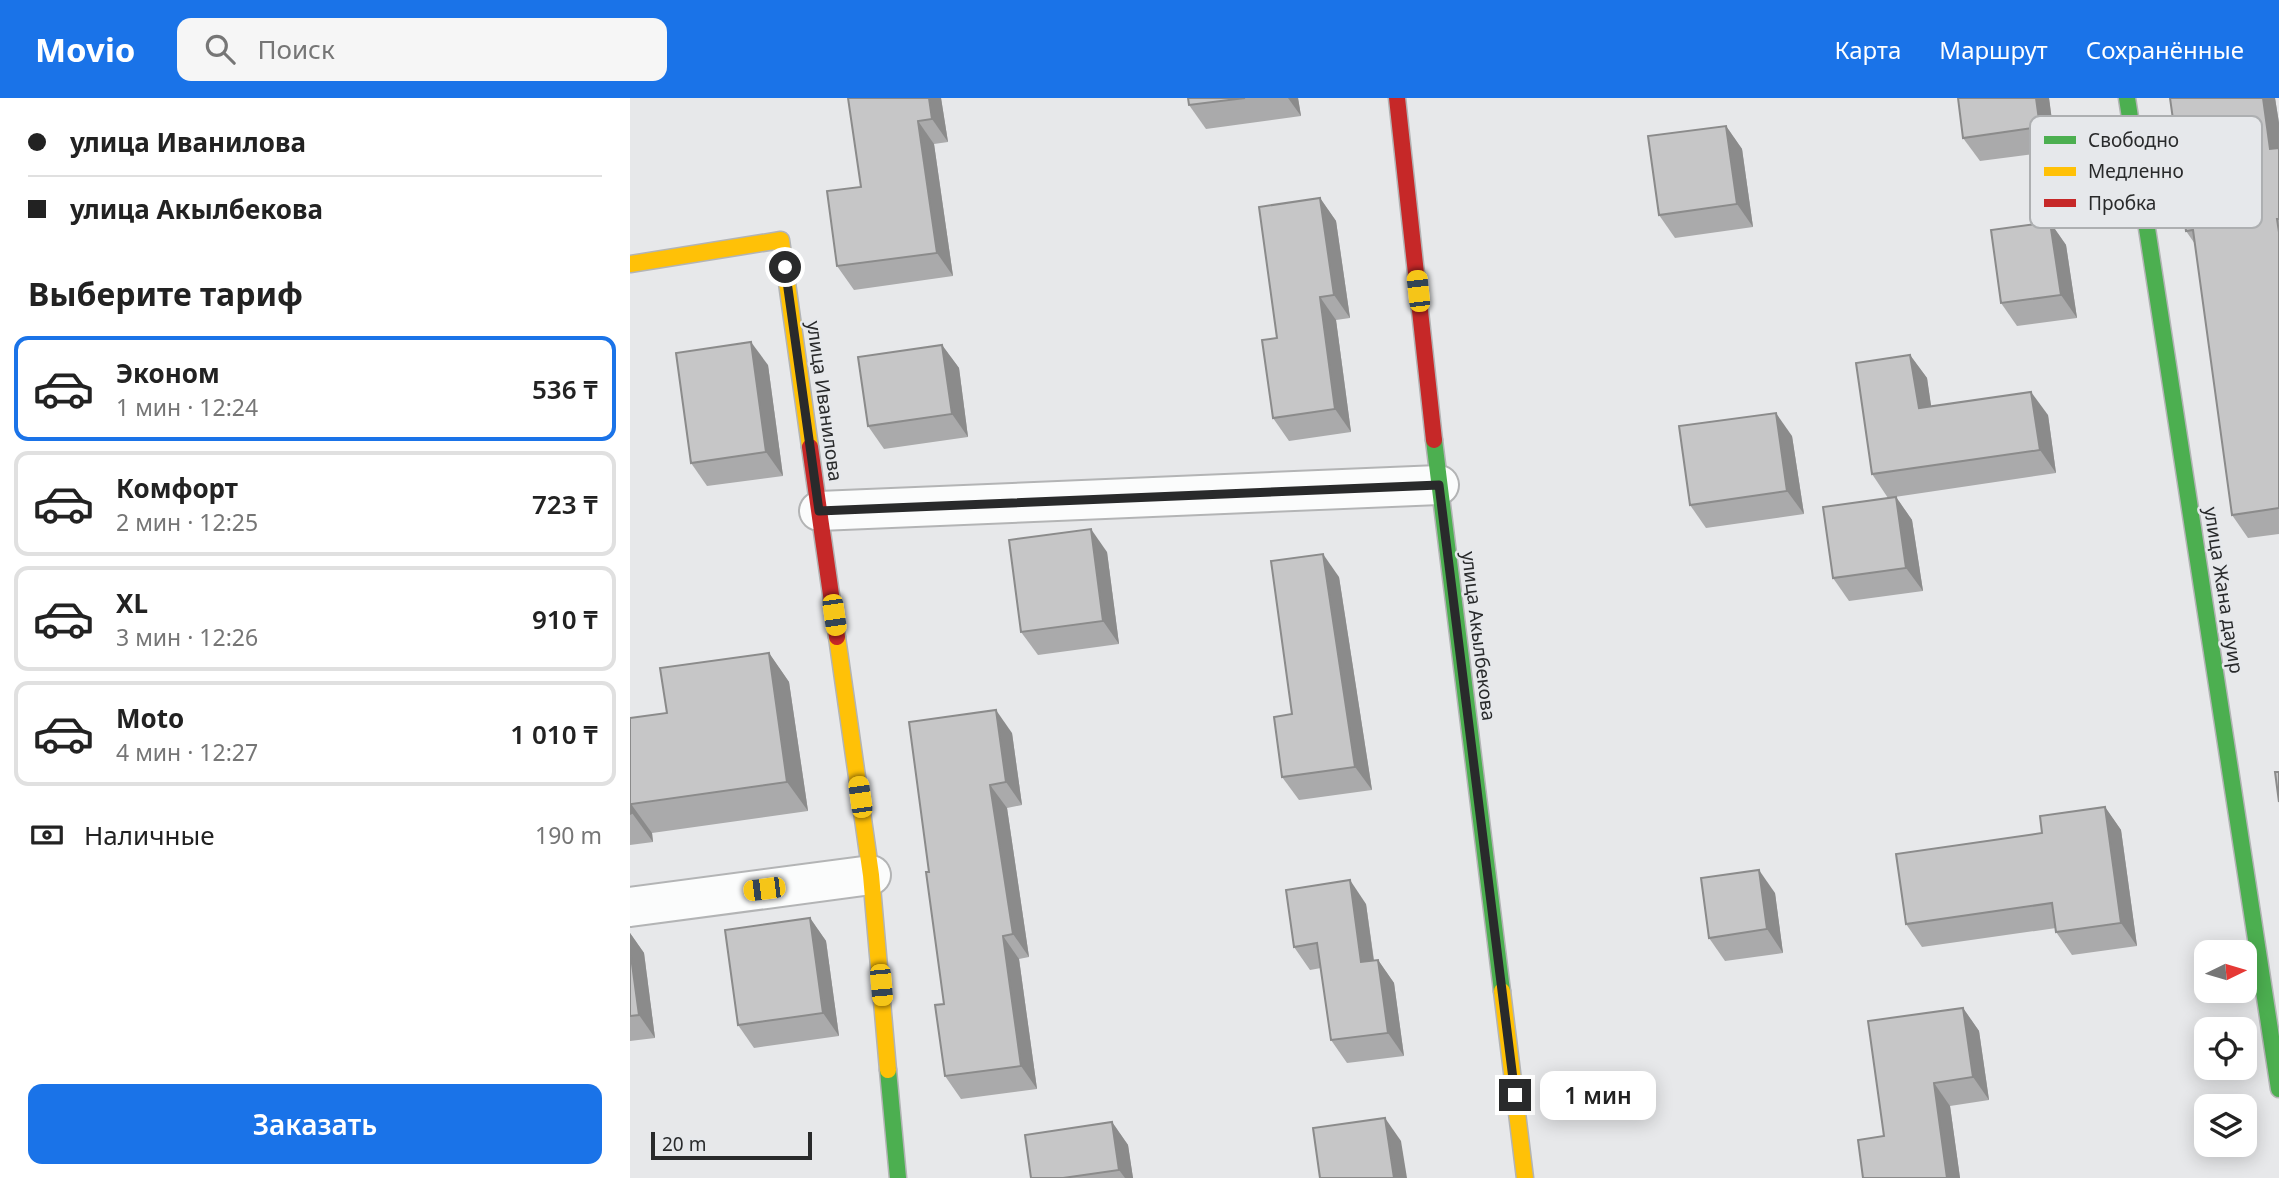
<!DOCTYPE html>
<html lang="ru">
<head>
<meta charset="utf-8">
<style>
  :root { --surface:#fff; --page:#f6f6f6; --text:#222; --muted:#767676; --line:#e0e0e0; --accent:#1a73e8 }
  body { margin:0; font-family:"Noto Sans",sans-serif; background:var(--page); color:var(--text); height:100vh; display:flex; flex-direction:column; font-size:26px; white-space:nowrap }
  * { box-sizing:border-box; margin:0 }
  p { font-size:23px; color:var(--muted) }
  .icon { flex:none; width:38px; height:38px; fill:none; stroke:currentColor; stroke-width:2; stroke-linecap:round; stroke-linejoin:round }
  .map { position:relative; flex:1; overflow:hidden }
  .drawer { display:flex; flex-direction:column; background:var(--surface); width:630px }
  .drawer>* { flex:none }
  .top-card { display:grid; align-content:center; height:154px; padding:0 28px; background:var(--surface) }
  .needle { width:46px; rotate:85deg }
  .tools { position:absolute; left:1564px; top:842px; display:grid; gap:14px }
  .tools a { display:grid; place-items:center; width:63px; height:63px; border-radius:14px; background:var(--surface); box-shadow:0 4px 18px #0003; font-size:35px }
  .scale { position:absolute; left:21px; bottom:18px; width:161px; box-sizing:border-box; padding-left:7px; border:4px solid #292a2b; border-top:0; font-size:19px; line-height:24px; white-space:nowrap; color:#292a2b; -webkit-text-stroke:5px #e6e8eb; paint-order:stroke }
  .end { position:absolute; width:32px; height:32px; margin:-16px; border:9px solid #292a2b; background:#fff; box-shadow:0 0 0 4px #fff }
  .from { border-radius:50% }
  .bubble { position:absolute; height:49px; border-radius:14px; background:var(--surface); box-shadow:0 4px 18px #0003; font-size:23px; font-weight:600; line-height:49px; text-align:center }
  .car { position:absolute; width:21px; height:42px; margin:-21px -10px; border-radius:9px; box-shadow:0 0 5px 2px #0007; background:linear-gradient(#f5c518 24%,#345 0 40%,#f5c518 0 76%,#345 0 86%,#f5c518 0) }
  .top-card b { display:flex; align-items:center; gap:24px; height:66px; font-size:26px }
  .top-card b+b { border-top:2px solid var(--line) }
  .top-card i { width:18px; height:18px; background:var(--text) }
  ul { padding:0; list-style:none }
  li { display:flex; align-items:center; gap:21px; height:105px; margin:0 14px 10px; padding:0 14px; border:4px solid var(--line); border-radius:14px }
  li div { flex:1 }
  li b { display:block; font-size:26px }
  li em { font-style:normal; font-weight:600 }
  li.on { border-color:var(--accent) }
  li>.icon { width:63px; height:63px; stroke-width:1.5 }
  h2 { padding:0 28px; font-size:32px; line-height:84px }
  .pay { display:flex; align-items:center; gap:18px; height:77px; padding:0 28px; font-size:26px }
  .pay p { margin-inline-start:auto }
  .button { display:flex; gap:14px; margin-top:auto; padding:14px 28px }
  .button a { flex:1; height:80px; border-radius:14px; background:var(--accent); color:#fff; font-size:28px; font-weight:600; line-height:80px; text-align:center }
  header { display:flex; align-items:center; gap:42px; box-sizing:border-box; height:98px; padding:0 35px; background:var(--accent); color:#fff }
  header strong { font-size:33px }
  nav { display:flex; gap:38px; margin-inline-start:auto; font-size:24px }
  .search { width:490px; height:63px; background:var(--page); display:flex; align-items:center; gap:18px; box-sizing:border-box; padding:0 24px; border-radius:14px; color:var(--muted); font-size:26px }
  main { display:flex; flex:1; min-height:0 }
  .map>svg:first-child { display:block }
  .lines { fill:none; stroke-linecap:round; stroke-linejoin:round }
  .street-casing { stroke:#b3b4b5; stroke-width:42 }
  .fast-casing { stroke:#b3b4b5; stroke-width:19 }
  .slow-casing { stroke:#b3b4b5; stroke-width:19 }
  .jam-casing { stroke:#b3b4b5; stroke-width:19 }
  .street { stroke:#fbfcfc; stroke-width:38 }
  .fast { stroke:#4caf50; stroke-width:16 }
  .slow { stroke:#ffc107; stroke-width:16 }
  .jam { stroke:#c62828; stroke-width:16 }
  .wall { fill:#aaaaab }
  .shaded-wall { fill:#8b8b8b }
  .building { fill:#c6c6c7; stroke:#8b8b8b; stroke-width:2 }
  .route { stroke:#292a2b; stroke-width:9 }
  .labels { text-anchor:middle; stroke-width:5; stroke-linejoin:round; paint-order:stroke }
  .street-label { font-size:19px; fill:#292a2b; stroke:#e6e8eb }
  .key { fill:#e6e8eb; stroke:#adafb1; stroke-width:2 }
  .key-label { font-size:19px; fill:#292a2b }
</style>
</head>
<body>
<header>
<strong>Movio</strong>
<div class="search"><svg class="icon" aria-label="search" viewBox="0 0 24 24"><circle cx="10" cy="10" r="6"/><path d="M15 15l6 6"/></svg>Поиск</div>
<nav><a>Карта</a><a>Маршрут</a><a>Сохранённые</a></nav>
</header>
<main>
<section class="drawer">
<div class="top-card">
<b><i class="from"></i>улица Иванилова</b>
<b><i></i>улица Акылбекова</b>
</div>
<h2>Выберите тариф</h2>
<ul>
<li class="on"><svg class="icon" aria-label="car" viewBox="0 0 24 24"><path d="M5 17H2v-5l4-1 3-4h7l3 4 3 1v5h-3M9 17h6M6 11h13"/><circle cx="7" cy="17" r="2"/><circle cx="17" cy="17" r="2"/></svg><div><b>Эконом</b><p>1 мин · 12:24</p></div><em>536 ₸</em></li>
<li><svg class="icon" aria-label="car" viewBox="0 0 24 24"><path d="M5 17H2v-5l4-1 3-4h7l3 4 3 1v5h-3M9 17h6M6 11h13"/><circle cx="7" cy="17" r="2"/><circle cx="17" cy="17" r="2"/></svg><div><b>Комфорт</b><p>2 мин · 12:25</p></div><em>723 ₸</em></li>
<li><svg class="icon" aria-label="car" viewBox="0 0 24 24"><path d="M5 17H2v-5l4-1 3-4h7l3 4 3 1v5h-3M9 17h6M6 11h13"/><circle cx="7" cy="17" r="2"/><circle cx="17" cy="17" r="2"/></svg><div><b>XL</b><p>3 мин · 12:26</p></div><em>910 ₸</em></li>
<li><svg class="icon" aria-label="car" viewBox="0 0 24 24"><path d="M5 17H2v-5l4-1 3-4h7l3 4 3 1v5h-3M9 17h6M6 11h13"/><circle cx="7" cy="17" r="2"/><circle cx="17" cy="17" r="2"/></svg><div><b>Moto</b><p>4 мин · 12:27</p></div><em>1 010 ₸</em></li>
</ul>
<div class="pay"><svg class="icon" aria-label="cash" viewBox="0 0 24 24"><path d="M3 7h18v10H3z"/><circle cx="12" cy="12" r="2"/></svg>Наличные<p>190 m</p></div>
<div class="button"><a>Заказать</a></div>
</section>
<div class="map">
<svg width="1649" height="1080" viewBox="0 0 1649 1080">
  <rect width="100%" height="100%" fill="#e7e8ea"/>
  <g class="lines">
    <defs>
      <g id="street">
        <polyline points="189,413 809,387"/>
        <polyline points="0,809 241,777"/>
      </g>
      <g id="fast">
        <polyline points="1497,0 1649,991"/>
        <polyline points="804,342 872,893"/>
        <polyline points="258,972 268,1080"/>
      </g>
      <g id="slow">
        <polyline points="0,166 151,142 180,349"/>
        <polyline points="207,539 241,777 258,972"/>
        <polyline points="872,893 895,1080"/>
      </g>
      <g id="jam">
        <polyline points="767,0 804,342"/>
        <polyline points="180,349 207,539"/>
      </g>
    </defs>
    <use href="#street" class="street-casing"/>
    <use href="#fast" class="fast-casing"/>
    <use href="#slow" class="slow-casing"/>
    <use href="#jam" class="jam-casing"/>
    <use href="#street" class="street"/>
    <use href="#fast" class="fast"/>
    <use href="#slow" class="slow"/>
    <use href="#jam" class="jam"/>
  </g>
  <g class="wall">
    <polygon points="218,0 311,0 318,44 304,46 323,178 224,192 207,168 231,89"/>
    <polygon points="558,0 668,0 671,18 576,31 559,7"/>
    <polygon points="1419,0 1426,53 1350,63 1333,40"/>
    <polygon points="1645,0 1649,25 1649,436 1618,440 1602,417 1565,146 1556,133 1549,64"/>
    <polygon points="1096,28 1112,51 1123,129 1045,140 1029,117"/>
    <polygon points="690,100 706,123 720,220 706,222 721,334 659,343 643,320 647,240"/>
    <polygon points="1420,124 1436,147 1447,220 1387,228 1371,205"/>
    <polygon points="312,247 329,270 338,339 254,351 238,328"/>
    <polygon points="1280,257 1297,280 1301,309 1418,317 1426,375 1258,400 1242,376"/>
    <polygon points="138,267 153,378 77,388 61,365"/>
    <polygon points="1162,338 1174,416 1076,430 1060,407"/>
    <polygon points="1266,399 1282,422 1293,493 1219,503 1203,480"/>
    <polygon points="477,454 489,546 408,557 391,534"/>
    <polygon points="709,479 742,692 669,702 652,679 662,616"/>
    <polygon points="139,555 159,584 178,713 22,735 23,744 0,747 0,620 37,615"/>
    <polygon points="382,635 392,707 377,710 399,859 389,861 407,991 331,1001 315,978 314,906 299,774"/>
    <polygon points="1475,709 1491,732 1507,848 1442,857 1426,834 1426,830 1292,849 1276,826 1412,735"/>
    <polygon points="1145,795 1153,855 1095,863 1079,840"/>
    <polygon points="736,806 744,862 748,862 764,885 774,958 717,965 701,942 691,870 680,872 664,849"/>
    <polygon points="180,820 196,843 209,938 124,950 108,927"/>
    <polygon points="0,835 14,855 25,940 0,943"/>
    <polygon points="1333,910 1349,933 1359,1002 1320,1008 1330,1080 1233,1080 1254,1038"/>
    <polygon points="482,1024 498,1047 503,1080 401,1080"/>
  </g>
  <g class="shaded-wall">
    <polygon points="299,0 311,0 318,44 302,21"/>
    <polygon points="658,0 668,0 671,18"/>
    <polygon points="1406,0 1419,0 1426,53 1410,29"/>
    <polygon points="1633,0 1645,0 1649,25 1649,64 1640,51"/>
    <polygon points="288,23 304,46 323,178 307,155"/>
    <polygon points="1096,28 1112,51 1123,129 1107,106"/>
    <polygon points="690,100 706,123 720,220 704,197"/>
    <polygon points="1420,124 1436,147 1447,220 1431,197"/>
    <polygon points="690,199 706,222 721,334 705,311"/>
    <polygon points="121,244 138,267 153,378 136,354"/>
    <polygon points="312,247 329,270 338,339 322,316"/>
    <polygon points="1280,257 1297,280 1305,334 1289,310"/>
    <polygon points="1401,294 1418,317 1426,375 1410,352"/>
    <polygon points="1146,315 1162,338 1174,416 1157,393"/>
    <polygon points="1266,399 1282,422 1293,493 1276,470"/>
    <polygon points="461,431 477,454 489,546 473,523"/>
    <polygon points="693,456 709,479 742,692 725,669"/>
    <polygon points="139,555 159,584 178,713 157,684"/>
    <polygon points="366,612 382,635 392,707 376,684"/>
    <polygon points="360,687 377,710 399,859 383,836"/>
    <polygon points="1,706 22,735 23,744 2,715"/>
    <polygon points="1475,709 1491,732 1507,848 1491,825"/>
    <polygon points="1129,772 1145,795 1153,855 1137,831"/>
    <polygon points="720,782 736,806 747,887 731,864"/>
    <polygon points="180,820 196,843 209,938 193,915"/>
    <polygon points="0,835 14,855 25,940 9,917 0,851"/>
    <polygon points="373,838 389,861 407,991 391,968"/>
    <polygon points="748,862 764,885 774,958 758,935"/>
    <polygon points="1333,910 1349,933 1359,1002 1343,979"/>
    <polygon points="1304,985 1320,1008 1330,1080 1317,1080"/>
    <polygon points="755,1020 771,1043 777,1080 764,1080"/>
    <polygon points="482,1024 498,1047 503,1080 495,1080 489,1072"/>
  </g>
  <g class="building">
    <polygon points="218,0 299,0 302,21 288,23 307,155 207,168 197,93 231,89"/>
    <polygon points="558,0 615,0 559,7"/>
    <polygon points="1328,0 1406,0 1410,29 1333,40"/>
    <polygon points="1540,0 1633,0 1640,51 1649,50 1649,121 1647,121 1649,134 1649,410 1602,417 1563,132 1556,133 1546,65 1549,64"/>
    <polygon points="1096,28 1107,106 1029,117 1018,38"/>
    <polygon points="690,100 704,197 690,199 705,311 643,320 632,242 647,240 629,109"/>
    <polygon points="1420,124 1431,197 1371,205 1361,132"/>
    <polygon points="121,244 136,354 61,365 46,255"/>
    <polygon points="312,247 322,316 238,328 228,259"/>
    <polygon points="1280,257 1289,310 1401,294 1410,352 1242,376 1226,265"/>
    <polygon points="1146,315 1157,393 1060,407 1049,328"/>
    <polygon points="1266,399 1276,470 1203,480 1193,409"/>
    <polygon points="461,431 473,523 391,534 379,442"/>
    <polygon points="693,456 725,669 652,679 644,619 662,616 641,463"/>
    <polygon points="139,555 157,684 1,706 2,715 0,716 0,620 37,615 30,570"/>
    <polygon points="366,612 376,684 360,687 383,836 373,838 391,968 315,978 305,907 314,906 296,774 299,774 279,624"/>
    <polygon points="1645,674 1649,674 1649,704"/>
    <polygon points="1475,709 1491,825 1426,834 1422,805 1276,826 1266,756 1412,735 1410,718"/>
    <polygon points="1129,772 1137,831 1079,840 1071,780"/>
    <polygon points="720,782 731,864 748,862 758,935 701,942 687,845 664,849 656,792"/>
    <polygon points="180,820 193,915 108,927 95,832"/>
    <polygon points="0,851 9,917 0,918"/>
    <polygon points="1333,910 1343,979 1304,985 1317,1080 1233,1080 1228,1042 1254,1038 1238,923"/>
    <polygon points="755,1020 764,1080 690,1080 683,1030"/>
    <polygon points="482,1024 489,1072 433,1080 401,1080 395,1037"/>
  </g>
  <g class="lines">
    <polyline class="route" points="155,169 189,413 809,387 885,997"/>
  </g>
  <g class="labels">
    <g class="street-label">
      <text transform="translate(195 303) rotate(82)" y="7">улица Иванилова</text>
      <text transform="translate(1594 492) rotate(81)" y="7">улица Жана дауир</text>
      <text transform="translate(849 538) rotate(83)" y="7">улица Акылбекова</text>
    </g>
  </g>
  <rect x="1400" y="18" width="232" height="112" rx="10" class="key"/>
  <rect x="1414" y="38" width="32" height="8" fill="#4caf50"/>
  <rect x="1414" y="69" width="32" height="9" fill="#ffc107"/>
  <rect x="1414" y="101" width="32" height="8" fill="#c62828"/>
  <g class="key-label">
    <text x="1458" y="49">Свободно</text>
    <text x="1458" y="80">Медленно</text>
    <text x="1458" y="112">Пробка</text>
  </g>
</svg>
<div class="tools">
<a><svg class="needle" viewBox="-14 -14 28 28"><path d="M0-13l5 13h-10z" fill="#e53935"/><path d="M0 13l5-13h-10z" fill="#767676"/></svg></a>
<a><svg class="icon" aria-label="locate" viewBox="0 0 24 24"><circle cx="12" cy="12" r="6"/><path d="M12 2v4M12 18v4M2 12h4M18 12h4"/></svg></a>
<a><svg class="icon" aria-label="layers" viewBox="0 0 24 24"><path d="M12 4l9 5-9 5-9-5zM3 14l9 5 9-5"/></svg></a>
</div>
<div class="scale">20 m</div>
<i class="end from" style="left:155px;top:169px"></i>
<i class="end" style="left:885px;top:997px"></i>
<div class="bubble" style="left:910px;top:973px;width:116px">1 мин</div>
<i class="car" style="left:788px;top:193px;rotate:354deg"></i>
<i class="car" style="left:204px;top:517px;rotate:172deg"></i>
<i class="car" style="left:230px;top:699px;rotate:352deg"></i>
<i class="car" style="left:134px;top:791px;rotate:263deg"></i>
<i class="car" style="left:251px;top:887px;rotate:175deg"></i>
</div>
</main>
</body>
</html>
